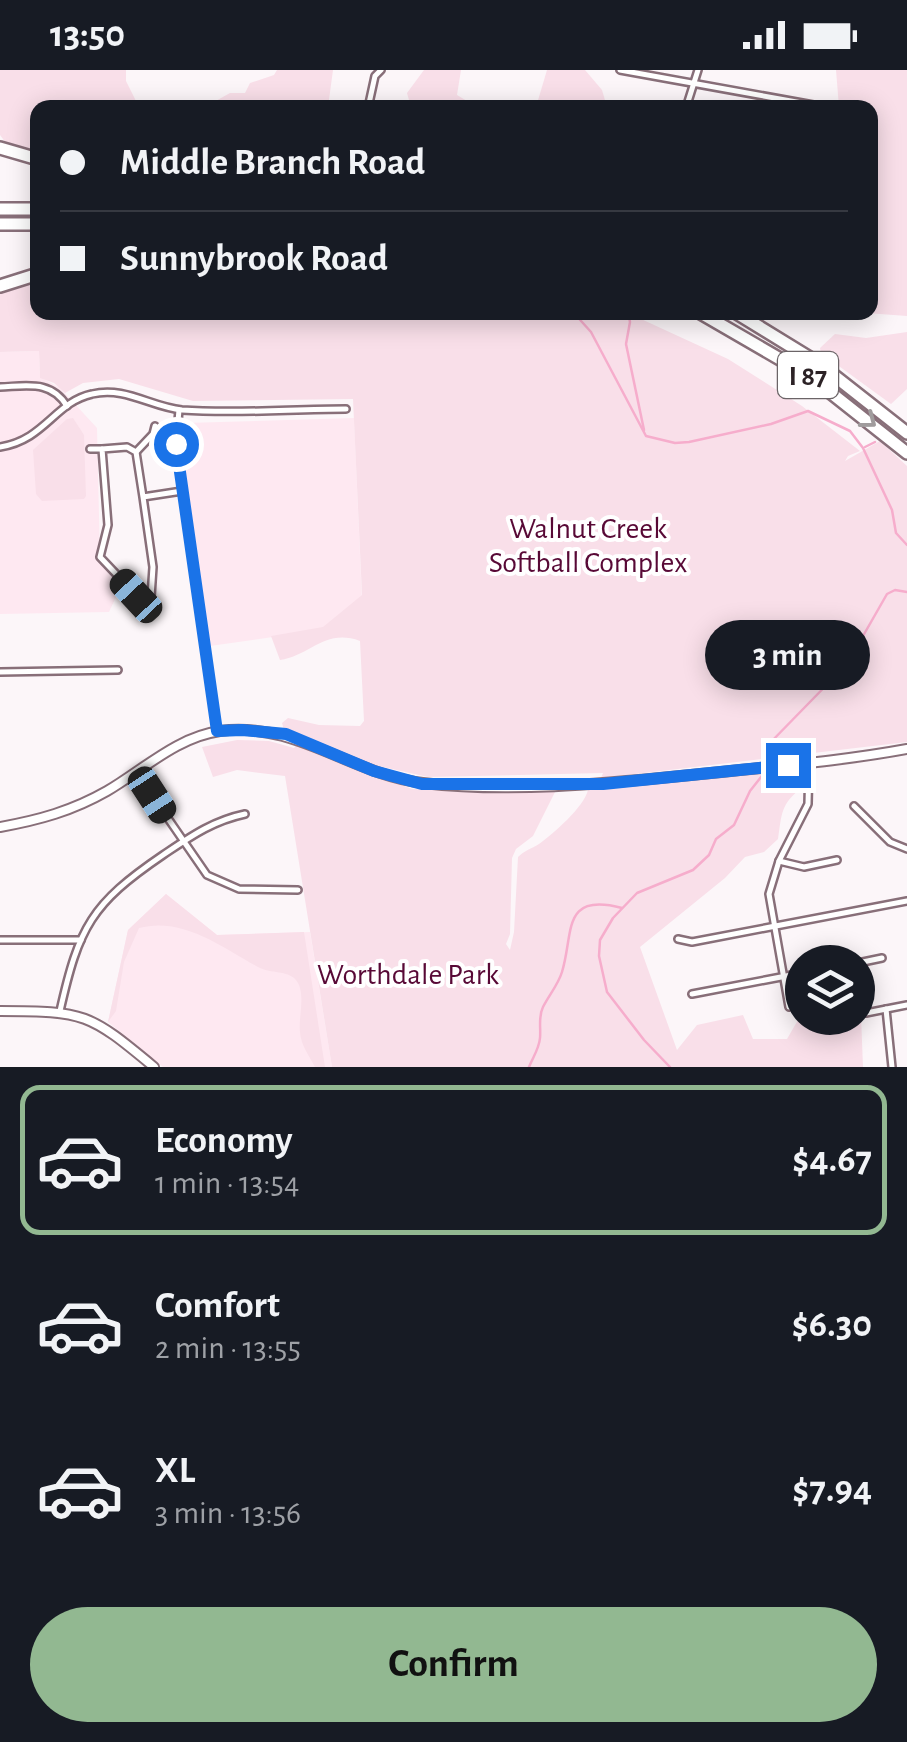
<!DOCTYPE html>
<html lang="en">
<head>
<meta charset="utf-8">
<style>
  :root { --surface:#171b24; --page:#20242c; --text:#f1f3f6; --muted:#9ea1a6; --line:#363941; --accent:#92b891 }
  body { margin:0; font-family:"Alegreya Sans",sans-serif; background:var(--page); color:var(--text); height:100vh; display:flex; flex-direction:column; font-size:38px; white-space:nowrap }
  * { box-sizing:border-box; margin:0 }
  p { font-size:32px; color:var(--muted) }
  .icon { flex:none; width:55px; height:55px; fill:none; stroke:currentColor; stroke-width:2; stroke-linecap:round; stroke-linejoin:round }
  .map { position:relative; height:997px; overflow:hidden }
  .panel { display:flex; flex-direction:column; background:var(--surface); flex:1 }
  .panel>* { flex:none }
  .hud { position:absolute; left:30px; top:30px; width:848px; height:220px; border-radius:20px; box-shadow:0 5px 25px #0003; display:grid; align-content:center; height:220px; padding:0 30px; background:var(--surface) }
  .fabs { position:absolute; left:785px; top:875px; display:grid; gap:20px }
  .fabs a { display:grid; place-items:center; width:90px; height:90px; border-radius:50%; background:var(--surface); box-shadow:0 5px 25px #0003; font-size:50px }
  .end { position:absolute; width:45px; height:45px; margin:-22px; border:12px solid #1a73e8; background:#fff; box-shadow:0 0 0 5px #fff }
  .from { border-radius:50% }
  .bubble { position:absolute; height:70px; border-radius:35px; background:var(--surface); box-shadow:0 5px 25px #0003; font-size:32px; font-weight:700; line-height:70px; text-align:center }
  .car { position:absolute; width:30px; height:60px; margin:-30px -15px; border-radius:12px; box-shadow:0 0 8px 2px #0007; background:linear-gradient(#222 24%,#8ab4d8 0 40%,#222 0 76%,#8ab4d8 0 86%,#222 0) }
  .hud b { display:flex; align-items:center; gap:35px; height:95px; font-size:38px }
  .hud b+b { border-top:2px solid var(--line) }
  .hud i { width:25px; height:25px; background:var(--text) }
  ul { padding:18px 0 0; list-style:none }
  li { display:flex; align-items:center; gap:30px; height:150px; margin:0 20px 15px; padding:0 10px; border:5px solid transparent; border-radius:20px }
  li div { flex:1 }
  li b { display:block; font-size:38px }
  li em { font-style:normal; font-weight:700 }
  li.selected { border-color:var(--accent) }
  li>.icon { width:90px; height:90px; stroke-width:1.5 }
  .button { display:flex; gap:20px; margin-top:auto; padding:20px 30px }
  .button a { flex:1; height:115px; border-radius:60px; background:var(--accent); color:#111; font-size:40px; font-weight:700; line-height:115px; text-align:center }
  .status { display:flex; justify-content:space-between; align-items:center; height:70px; padding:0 50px; background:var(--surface); direction:ltr }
  .status svg { height:28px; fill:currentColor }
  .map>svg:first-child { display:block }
  .built { fill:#fee8f1 }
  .green { fill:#f9dfe9 }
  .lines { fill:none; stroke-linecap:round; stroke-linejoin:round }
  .stream { stroke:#f6adcc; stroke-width:2.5 }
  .street-casing { stroke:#886f79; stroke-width:10 }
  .secondary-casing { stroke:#886f79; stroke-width:12 }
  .highway-casing { stroke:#886f79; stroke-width:16 }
  .street { stroke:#fff; stroke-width:5 }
  .secondary { stroke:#fff; stroke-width:8 }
  .highway { stroke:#fff; stroke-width:11 }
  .oneway { stroke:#a09c9d }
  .route { stroke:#1a73e8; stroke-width:12 }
  .labels { text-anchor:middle; stroke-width:8; stroke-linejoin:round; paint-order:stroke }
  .shield { fill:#fff; stroke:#6b6467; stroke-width:2.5 }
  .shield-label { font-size:28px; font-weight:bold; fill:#2c2226 }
  .park-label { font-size:30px; fill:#580936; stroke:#fff }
</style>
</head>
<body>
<div class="status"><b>13:50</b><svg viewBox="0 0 49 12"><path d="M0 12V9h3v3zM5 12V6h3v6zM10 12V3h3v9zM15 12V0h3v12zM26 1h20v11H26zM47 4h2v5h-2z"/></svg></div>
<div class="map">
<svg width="907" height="997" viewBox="0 0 907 997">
  <rect width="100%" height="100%" fill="#fcf6f9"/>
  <g class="built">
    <polygon points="39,281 40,307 60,318 97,358 100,489 123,512 109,542 0,544 0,282"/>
    <polygon points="354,348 363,554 210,576 183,382 185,353"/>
    <polygon points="166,824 217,865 310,862 332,997 163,997 108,952 128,860"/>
  </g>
  <g class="green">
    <polygon points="0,0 126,0 126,11 139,37 38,38 37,83 9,77 0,65"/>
    <polygon points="277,0 333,0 328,37 205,37 230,23 245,23 250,13 274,5"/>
    <polygon points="424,0 461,0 457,25 477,37 411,37 407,23"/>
    <polygon points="547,0 585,0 602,20 607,37 536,37"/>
    <polygon points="836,0 907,0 907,246 866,243 870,242 870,38 839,37"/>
    <path d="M37,208L38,242L628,243L728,289L802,336L860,381L848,386L845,391L880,371L907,396V672L601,708L603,703L428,707L374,695L284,660L282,653L288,648L319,655L360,656L364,651L360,571C325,558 310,586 280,590L271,566L323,557L362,525L353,329L193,331L119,309L83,313L65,323L54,313L40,308L39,281L0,282V222Z"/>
    <polygon points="907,262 907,319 891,334 821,283 820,278 835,264 866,268"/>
    <polygon points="73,348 84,365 86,426 84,429 42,431 36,424 33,380 67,349"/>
    <path d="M237,670L269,671L294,678L297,674L412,719L555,722L533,766L516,779L512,788L510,864L506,874L510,880L514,862L518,787C525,780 531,779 539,774C553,764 584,737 588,720L751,704L800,703L803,717C780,734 782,744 778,769L764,782L745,787L725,808L640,877L677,980L697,955L743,945L753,969H787L798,950L799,937L802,936V948H858V921L860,920L863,997H332L285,706L237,700L213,707L202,677Z"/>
    <path d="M166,824L217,865L304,862L325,997H315C309,985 301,976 300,962C298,947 307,921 295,909C288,901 270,903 260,898C223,878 183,846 139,858L124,892L116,941L108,952L128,860Z"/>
  </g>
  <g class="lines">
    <g class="stream">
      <polyline points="573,242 591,262 646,366 675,373 689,372 771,354 808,341 850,361 863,378 892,440 896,463 907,475"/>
      <polyline points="628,242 630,252 626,274 644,360"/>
      <polyline points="865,377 875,372"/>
      <path d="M529,997C533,987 539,979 540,968C541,957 538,947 543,937C549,925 558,915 562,902C574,863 561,822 622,838"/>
      <polyline points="670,997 644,970 607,922 599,886 600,870 613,848 637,823 693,800 709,785 716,769 734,755 750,721 765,702 767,676 847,594 887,524 895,520 907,522"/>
    </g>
    <defs>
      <g id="street">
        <polyline points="620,0 830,38"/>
        <polyline points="368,38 375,6 381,0"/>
        <polyline points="686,38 698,0"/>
        <path d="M0,317C28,316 51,310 67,336"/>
        <polyline points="179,340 176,373 217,661"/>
        <path d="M0,377C45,370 55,332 92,324C125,316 151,337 182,340C236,344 292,339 346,339"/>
        <polyline points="90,379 102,379"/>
        <polyline points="136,382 153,364 155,356"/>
        <polyline points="143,427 153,497 151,527 137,526 100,487 108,455 102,379 127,377 136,382 143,427 182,421"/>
        <polyline points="0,602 118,600"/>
        <polyline points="136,702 207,805 239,819 298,820"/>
        <polyline points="854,736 890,772 907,779"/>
        <polyline points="779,791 804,797 837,790"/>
        <polyline points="678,869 692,872 907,831"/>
        <polyline points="0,870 81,870"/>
        <polyline points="858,893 882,888"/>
        <polyline points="692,924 802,903"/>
        <polyline points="789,937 769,824 779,791 808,734 809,693"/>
        <polyline points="886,939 892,997"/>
        <path d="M60,941C79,857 91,834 163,785C190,767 212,751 245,744"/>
        <polyline points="866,943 907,935"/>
      </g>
      <g id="secondary">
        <path d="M0,757C39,750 72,741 107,721C143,700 177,667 220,661C296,651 352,705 423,713C517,724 618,712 711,703C777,696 842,691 907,679"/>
        <path d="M0,941C85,941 89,943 154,997"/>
      </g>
      <g id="highway">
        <polyline points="0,78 38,89"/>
        <polyline points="0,139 38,139"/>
        <polyline points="0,154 38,154"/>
        <polyline points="0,216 38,204"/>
        <polyline points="699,242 811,307 907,383"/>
        <polyline points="735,242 818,293 907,363"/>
      </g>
    </defs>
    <use href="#street" class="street-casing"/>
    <use href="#secondary" class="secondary-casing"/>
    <use href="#highway" class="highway-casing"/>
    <use href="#street" class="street"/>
    <use href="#secondary" class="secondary"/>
    <use href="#highway" class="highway"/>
  </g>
  <defs><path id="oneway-chevron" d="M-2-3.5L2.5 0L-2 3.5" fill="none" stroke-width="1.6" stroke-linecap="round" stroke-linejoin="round" transform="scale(2.5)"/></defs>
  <use class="oneway" href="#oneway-chevron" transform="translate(869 351) rotate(37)"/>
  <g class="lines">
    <polyline class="route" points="176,374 217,661 242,660 286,664 374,701 422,714 603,714 788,695"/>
  </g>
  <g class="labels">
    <rect class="shield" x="778" y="282" width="60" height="46" rx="8"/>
    <g class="shield-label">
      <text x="808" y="315">I 87</text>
    </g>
    <g class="park-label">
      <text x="588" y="468">Walnut Creek<tspan x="588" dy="34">Softball Complex</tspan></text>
      <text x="408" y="914">Worthdale Park</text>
    </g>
  </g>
</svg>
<div class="fabs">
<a><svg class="icon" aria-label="layers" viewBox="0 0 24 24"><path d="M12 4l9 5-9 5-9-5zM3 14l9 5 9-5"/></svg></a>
</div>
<i class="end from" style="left:176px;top:374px"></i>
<i class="end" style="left:788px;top:695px"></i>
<div class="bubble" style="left:705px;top:550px;width:165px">3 min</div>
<i class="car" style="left:136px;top:526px;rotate:317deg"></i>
<i class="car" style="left:152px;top:725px;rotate:147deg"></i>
<div class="hud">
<b><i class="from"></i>Middle Branch Road</b>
<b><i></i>Sunnybrook Road</b>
</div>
</div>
<section class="panel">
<ul>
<li class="selected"><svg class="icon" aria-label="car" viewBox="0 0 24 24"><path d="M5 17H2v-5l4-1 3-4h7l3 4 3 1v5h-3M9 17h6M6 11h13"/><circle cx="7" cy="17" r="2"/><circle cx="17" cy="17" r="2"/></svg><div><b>Economy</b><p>1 min · 13:54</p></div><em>$4.67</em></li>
<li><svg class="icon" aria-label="car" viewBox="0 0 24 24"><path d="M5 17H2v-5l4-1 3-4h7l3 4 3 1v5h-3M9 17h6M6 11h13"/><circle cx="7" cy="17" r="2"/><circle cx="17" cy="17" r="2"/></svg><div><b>Comfort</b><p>2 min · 13:55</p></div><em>$6.30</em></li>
<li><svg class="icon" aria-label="car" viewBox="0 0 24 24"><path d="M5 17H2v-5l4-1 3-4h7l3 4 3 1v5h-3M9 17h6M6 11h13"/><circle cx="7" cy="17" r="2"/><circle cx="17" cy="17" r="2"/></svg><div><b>XL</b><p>3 min · 13:56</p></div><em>$7.94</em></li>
</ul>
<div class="button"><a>Confirm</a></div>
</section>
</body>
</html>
